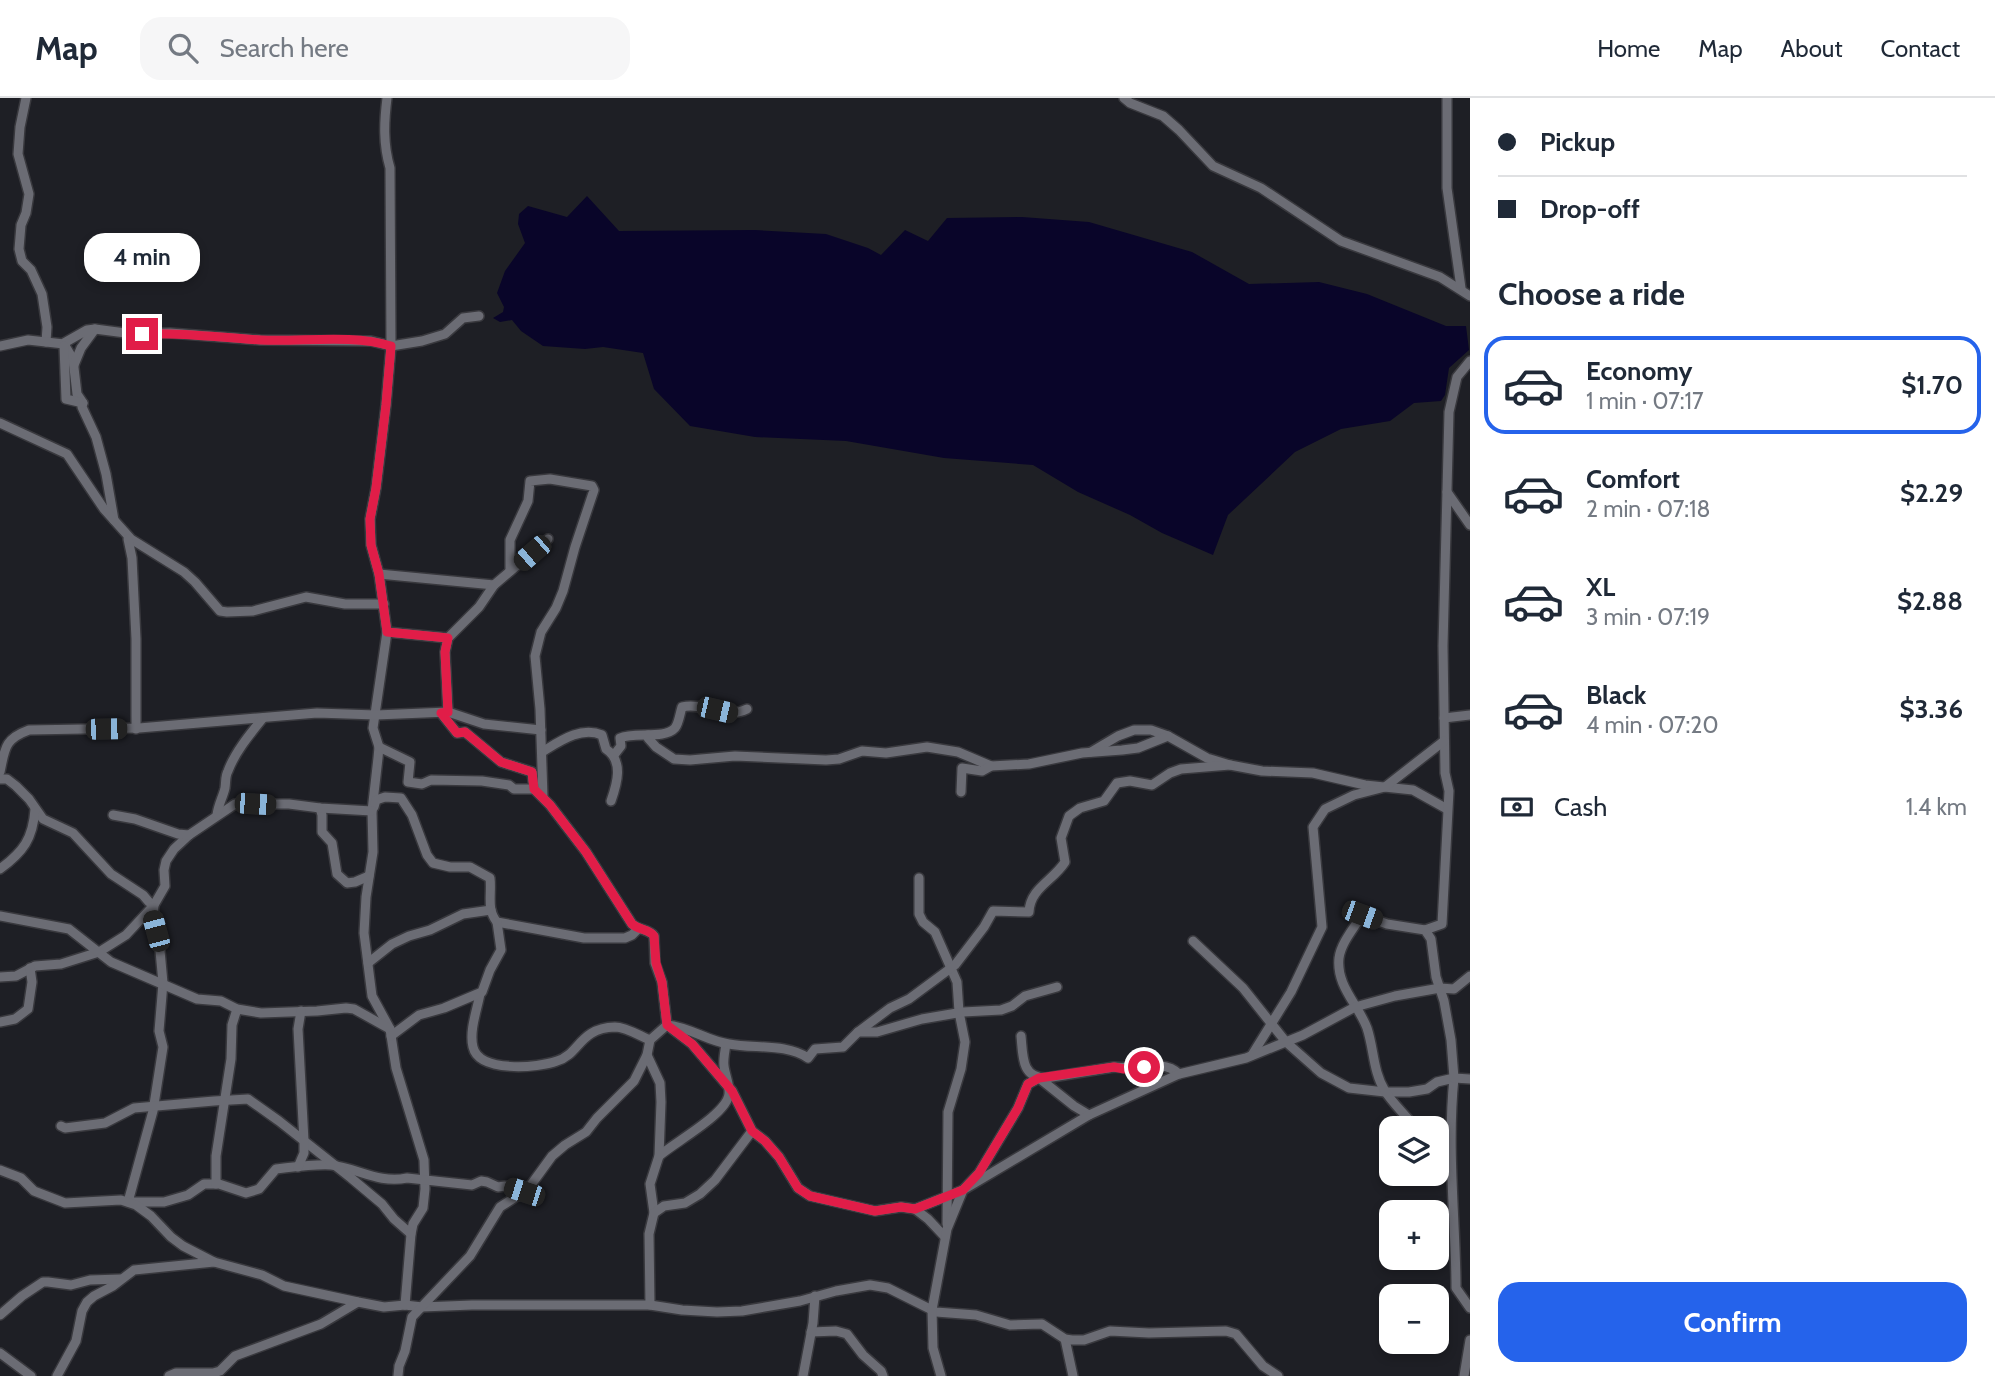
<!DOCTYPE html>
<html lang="en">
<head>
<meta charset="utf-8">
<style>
  :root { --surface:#fff; --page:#f6f6f7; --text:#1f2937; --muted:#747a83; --line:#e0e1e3; --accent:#2563eb }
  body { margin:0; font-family:Cabin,sans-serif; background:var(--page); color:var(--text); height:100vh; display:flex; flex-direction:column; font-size:26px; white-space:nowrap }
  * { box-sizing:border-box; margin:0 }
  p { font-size:23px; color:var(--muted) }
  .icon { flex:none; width:38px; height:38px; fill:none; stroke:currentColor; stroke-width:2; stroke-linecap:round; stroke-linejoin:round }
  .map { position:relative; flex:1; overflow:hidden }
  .drawer { display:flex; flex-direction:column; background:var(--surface); width:525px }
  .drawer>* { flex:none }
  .top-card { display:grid; align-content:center; height:154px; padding:0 28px; background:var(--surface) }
  .controls { position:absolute; left:1379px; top:1018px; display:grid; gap:14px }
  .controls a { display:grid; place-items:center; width:70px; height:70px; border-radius:14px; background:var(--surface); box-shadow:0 4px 10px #0003; font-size:35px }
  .end { position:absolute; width:32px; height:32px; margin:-16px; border:9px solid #e11d48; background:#fff; box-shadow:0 0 0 4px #fff }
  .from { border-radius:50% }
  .bubble { position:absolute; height:49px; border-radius:21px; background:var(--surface); box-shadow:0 4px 10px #0003; font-size:23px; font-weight:700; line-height:49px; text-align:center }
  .car { position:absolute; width:21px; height:42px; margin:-21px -10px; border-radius:9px; box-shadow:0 0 5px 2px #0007; background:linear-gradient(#222 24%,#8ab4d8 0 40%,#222 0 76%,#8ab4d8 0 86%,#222 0) }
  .top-card b { display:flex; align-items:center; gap:24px; height:66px; font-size:26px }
  .top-card b+b { border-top:2px solid var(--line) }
  .top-card i { width:18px; height:18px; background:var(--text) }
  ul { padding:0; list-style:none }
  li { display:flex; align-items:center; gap:21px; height:98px; margin:0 14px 10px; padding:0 14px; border:4px solid transparent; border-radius:21px }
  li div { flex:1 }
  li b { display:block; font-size:26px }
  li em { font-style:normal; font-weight:700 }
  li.selected { border-color:var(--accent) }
  li>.icon { width:63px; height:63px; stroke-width:1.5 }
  h2 { padding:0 28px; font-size:32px; line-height:84px }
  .pay { display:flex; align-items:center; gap:18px; height:77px; padding:0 28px; font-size:26px }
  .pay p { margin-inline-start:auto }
  .primary-button { display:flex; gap:14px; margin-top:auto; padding:14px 28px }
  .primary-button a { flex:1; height:80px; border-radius:21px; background:var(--accent); color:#fff; font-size:28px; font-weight:700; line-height:80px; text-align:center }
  header { display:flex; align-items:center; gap:42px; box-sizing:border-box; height:98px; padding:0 35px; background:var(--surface); border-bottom:2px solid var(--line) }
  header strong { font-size:33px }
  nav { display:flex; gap:38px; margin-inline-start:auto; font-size:24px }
  .search { width:490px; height:63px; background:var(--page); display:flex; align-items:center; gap:18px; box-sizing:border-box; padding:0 24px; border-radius:21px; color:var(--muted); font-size:26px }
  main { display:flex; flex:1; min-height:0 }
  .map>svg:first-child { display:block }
  .water { fill:#090529 }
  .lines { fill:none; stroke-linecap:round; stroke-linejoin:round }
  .street-casing { stroke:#39393e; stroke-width:12 }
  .street { stroke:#6b6c74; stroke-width:9 }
  .route { stroke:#e11d48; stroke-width:9 }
</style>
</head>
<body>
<header>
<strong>Map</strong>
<div class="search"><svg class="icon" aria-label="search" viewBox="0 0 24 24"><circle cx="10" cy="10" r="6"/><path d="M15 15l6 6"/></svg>Search here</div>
<nav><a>Home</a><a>Map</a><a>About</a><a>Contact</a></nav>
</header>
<main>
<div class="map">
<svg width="1470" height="1278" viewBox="0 0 1470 1278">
  <rect width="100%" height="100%" fill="#1e1f25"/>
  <polygon class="water" points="587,98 619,133 755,132 826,136 868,150 881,157 905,132 928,143 947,120 1022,119 1089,124 1192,154 1249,186 1319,184 1367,196 1446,228 1466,228 1469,252 1449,270 1445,297 1441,303 1414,305 1390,323 1341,331 1295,354 1228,417 1213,457 1162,435 1130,417 1078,394 1033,367 944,360 846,343 755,339 690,328 654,291 643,255 603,249 585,251 543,248 521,233 512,222 500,224 493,220 503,214 504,209 497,195 505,173 525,145 518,126 519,116 528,108 567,119"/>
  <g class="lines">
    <defs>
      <g id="street">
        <polyline points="26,0 20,29 18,56 29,96 26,115 21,127 19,151 22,163 31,172 42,196 47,229 46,244"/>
        <path d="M387,0C384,24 383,46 390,70L391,248L386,307L376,390L370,421L371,447L379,476L387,534L373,630L379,649L378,660L372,713L373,754L366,799L364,835L372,898L390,931L396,970L424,1062L425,1091L423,1110L413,1126L411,1136L405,1207"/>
        <polyline points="1124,0 1130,5 1163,18 1179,32 1213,68 1261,90 1341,143 1440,179 1470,198"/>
        <polyline points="1447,0 1447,90 1461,190"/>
        <polyline points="64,246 73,261 77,296 83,305 82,309 96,339 106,376 114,422"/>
        <polyline points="0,248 28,242 64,246 64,245 87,232 95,231 133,236 170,235 260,242 371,243 391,248 422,243 445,236 463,220 479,218"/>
        <polyline points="64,248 66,301 83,305"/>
        <polyline points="74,267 81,250 95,231"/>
        <polyline points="0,325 67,356 104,411 131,441 184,474 195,484 220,513 227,514 253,513 306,499 345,506 384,506"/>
        <polyline points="1447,394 1470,427"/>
        <polyline points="128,441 132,460 136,541 136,631"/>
        <polyline points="510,473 510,442 528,403 530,383 550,381 592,388 594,392 575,449 563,493 556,510 541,534 535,558 540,611 543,699"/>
        <polyline points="379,476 494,487"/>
        <polyline points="387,534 448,540"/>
        <polyline points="448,614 445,554 448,540 479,509 494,487 548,441"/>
        <path d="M441,615L457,635L465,634L501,664L532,674L534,691L550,707L586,754L632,826C640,833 649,831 654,838L655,865L662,884L667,927L692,946L732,993L752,1033L765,1043L779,1059L798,1090L810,1098L875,1113L901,1109L915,1111L928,1121L945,1139"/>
        <polyline points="1444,620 1470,617"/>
        <polyline points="648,637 648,640 656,649 674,661 690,662 735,658 826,662 839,661 862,653 886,655 927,649 958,654 991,668"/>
        <polyline points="379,649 410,664 408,684 422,686 431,682 482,683 509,687 514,691 534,691"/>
        <path d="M542,654C560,643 581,628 602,637L606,651C624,663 617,686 611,703"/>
        <polyline points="1091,654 1118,638 1134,632 1151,632 1168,638 1207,660 1230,667 1262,673 1313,675 1365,687 1413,692 1447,711"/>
        <path d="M614,657L621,648L620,640C634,633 664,642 675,630C679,625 680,615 682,609C705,604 726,622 747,611"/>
        <path d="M0,674C5,651 4,641 29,632L139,630L317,615L376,617L448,614L484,626L541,632"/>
        <polyline points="0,681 7,681 16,688 29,701 43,721 73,735 111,776 143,797 149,804 154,807 126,837 99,854 61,866 35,868 16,878 0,879"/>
        <polyline points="961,694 962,670 982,673 991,668 1029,666 1082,655 1122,652 1138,650 1168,638"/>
        <path d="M374,709L376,702L385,699L401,700L412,717L427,757L433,765L450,769H470L490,780C492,796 486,811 497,824L584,840H625L632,837L638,831"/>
        <polyline points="320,710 322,717 322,734 332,745 337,776 347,785 355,784 369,778"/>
        <path d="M372,713L320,710L289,706H235L189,737L174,751L166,763L164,772L165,788L154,807L153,819L159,842L163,885L159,933L163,949L153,1013L128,1104H164L188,1097L204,1086H219L246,1095L259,1091L276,1071C294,1069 313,1066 331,1067C357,1070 379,1086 407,1080L472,1087L481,1083L487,1084L498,1089L505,1088L524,1094"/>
        <polyline points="113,717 135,721 178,736 189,737"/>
        <path d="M217,717C218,707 223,699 225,690C226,684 225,678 228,673C235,654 250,636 263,620"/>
        <path d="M0,771C23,754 33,741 35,711"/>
        <polyline points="919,780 919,816 923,824 935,834 957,884 959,914 965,944 961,971 948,1014 947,1126"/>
        <polyline points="0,818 69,831 111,864 197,901 221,903 237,911 261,915 317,913 346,910 354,911 390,931"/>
        <polyline points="1425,832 1442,826 1449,693 1445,675 1443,548 1449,314 1457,279 1470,263"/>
        <path d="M1193,843L1243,890L1286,944L1321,975L1349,990L1385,994H1409L1427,991L1437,984L1454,980C1447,1048 1455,1116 1456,1184V1190L1470,1210"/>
        <polyline points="368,865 392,846 409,838 430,832 463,816 491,812"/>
        <path d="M480,896C477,912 469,933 473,949C479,975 538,970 557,963C580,956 579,930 615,929C626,929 640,938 650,942"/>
        <polyline points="0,924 15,921 28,911 32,884 30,870"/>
        <path d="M858,934L890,910L909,901L955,867L984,829L993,813L1029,814C1030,790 1053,783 1065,764L1061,740L1069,718L1080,710L1104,703L1117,685L1130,683L1152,687L1170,675L1181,671L1230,667"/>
        <polyline points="391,938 419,917 444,910 482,894 490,872 501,852 497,824"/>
        <path d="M1021,938C1023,957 1021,980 1046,980L1114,969C1135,972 1163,960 1179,976"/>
        <polyline points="647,957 660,985 661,1004 659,1058 650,1086 654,1115 649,1136 650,1207"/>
        <polyline points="1252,957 1291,894 1322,829 1313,729 1325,711 1354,697 1385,689 1444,643"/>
        <polyline points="61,1028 65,1030 105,1025 134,1010 214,1003 248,1001 279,1023 351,1080 382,1106 394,1121 411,1136"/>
        <path d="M1416,1031C1407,1018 1393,1006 1385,993C1373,974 1374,951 1367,930C1358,906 1336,888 1339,860C1341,845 1354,830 1362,817L1387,826L1425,832L1431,841L1436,879L1444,903L1451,942L1454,980L1470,981"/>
        <path d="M659,1058C675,1044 727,1016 729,996C730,987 725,977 724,968C723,961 725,953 726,946"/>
        <polyline points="1437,1059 1450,1078"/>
        <polyline points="298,1069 304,1055 304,1043 298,931 301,913"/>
        <polyline points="0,1072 21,1080 34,1093 65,1105 121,1102 136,1107 151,1118 171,1139 183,1148 214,1164 262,1177 284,1188 358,1204 384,1209 405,1207 422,1209 472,1207 650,1207 682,1212 717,1214 742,1213 800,1203 836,1193 870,1187 888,1190 936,1214 976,1217 1010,1227 1042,1226 1065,1241 1072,1242 1084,1242 1110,1233 1149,1235 1226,1233 1236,1236 1263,1268 1278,1278"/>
        <polyline points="216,1086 216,1058 231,961 232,927 237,911"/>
        <polyline points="915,1111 963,1092 979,1075 1018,1010 1028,986 1039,980 1074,1008 1089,1017"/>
        <polyline points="654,1115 664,1108 685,1105 700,1096 715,1082 752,1033"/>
        <polyline points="0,1217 22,1198 43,1184 48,1184 71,1187 90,1182 120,1181"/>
        <polyline points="811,1234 836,1233 847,1236 863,1257 881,1273 883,1278"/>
        <polyline points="1065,1241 1073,1278"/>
        <polyline points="0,1255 31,1278"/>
        <polyline points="57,1278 76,1243 82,1213 87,1204 94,1198 113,1188 134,1172 214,1164"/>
        <polyline points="169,1278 176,1275 213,1275 220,1273 235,1258 321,1226 358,1204"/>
        <path d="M398,1278L399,1268L405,1253L412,1219L470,1158L500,1109L528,1091L552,1058L565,1047L586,1034L597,1020L634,983L647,957L650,942L667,927C690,929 707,943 729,946C754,951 786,945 808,960L815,951L843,949L858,934H877L922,921L963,914L1001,912L1012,908L1025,898L1057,889"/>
        <polyline points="803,1278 813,1225 815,1198"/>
        <polyline points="941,1278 933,1250 932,1212 947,1131 963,1092 1089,1017 1179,976 1246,960 1303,937 1355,909 1395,898 1440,890 1454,891 1470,878"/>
        <polyline points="1464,1278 1470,1242"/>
      </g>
    </defs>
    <use href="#street" class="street-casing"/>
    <use href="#street" class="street"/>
  </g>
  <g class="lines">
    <path class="route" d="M142,236C182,234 221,240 261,242C303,244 351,236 391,248L386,307L376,390L370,421L371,447L379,476L387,534L448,540L445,554L448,614L441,615L457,635L465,634L501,664L532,674L534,691L550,707L586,754L632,826C639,832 649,831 654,838L656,865L662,884L667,927L692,946L732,993L752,1033L765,1043L779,1059L798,1090L810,1098L875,1113L901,1109L915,1111L963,1092L979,1075L1018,1010L1028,986L1039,980L1114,969L1124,971L1144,969"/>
  </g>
</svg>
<div class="controls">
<a><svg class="icon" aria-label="layers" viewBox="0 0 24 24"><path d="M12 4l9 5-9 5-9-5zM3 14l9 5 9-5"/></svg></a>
<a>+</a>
<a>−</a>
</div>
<i class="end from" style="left:1144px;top:969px"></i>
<i class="end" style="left:142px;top:236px"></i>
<div class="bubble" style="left:84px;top:135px;width:116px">4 min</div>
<i class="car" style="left:532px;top:455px;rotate:229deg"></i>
<i class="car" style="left:717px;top:612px;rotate:103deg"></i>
<i class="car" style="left:106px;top:631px;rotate:89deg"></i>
<i class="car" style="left:255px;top:706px;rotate:93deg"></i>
<i class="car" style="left:1362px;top:817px;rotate:110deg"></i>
<i class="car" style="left:156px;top:833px;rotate:345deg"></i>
<i class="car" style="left:524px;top:1094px;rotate:288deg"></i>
</div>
<section class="drawer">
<div class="top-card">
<b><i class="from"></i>Pickup</b>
<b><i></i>Drop-off</b>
</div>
<h2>Choose a ride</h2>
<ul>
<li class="selected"><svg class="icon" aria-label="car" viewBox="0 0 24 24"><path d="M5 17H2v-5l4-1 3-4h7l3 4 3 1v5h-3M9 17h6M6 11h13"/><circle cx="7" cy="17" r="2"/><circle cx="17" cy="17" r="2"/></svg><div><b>Economy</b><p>1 min · 07:17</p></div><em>$1.70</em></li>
<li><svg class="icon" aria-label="car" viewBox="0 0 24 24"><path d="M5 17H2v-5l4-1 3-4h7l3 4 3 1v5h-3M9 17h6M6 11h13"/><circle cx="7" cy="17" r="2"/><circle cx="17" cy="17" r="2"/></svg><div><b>Comfort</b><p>2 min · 07:18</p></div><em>$2.29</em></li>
<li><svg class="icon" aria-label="car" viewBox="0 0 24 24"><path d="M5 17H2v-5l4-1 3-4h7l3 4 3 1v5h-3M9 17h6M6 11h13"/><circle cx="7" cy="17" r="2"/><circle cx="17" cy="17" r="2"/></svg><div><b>XL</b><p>3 min · 07:19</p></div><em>$2.88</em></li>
<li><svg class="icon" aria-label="car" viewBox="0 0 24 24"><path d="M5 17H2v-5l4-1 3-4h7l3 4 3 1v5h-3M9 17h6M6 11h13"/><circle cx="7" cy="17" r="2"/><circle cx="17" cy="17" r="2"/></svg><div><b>Black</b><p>4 min · 07:20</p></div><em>$3.36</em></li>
</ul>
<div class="pay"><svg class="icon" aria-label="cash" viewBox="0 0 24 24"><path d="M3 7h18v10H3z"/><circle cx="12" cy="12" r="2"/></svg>Cash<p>1.4 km</p></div>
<div class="primary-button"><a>Confirm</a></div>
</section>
</main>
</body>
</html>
